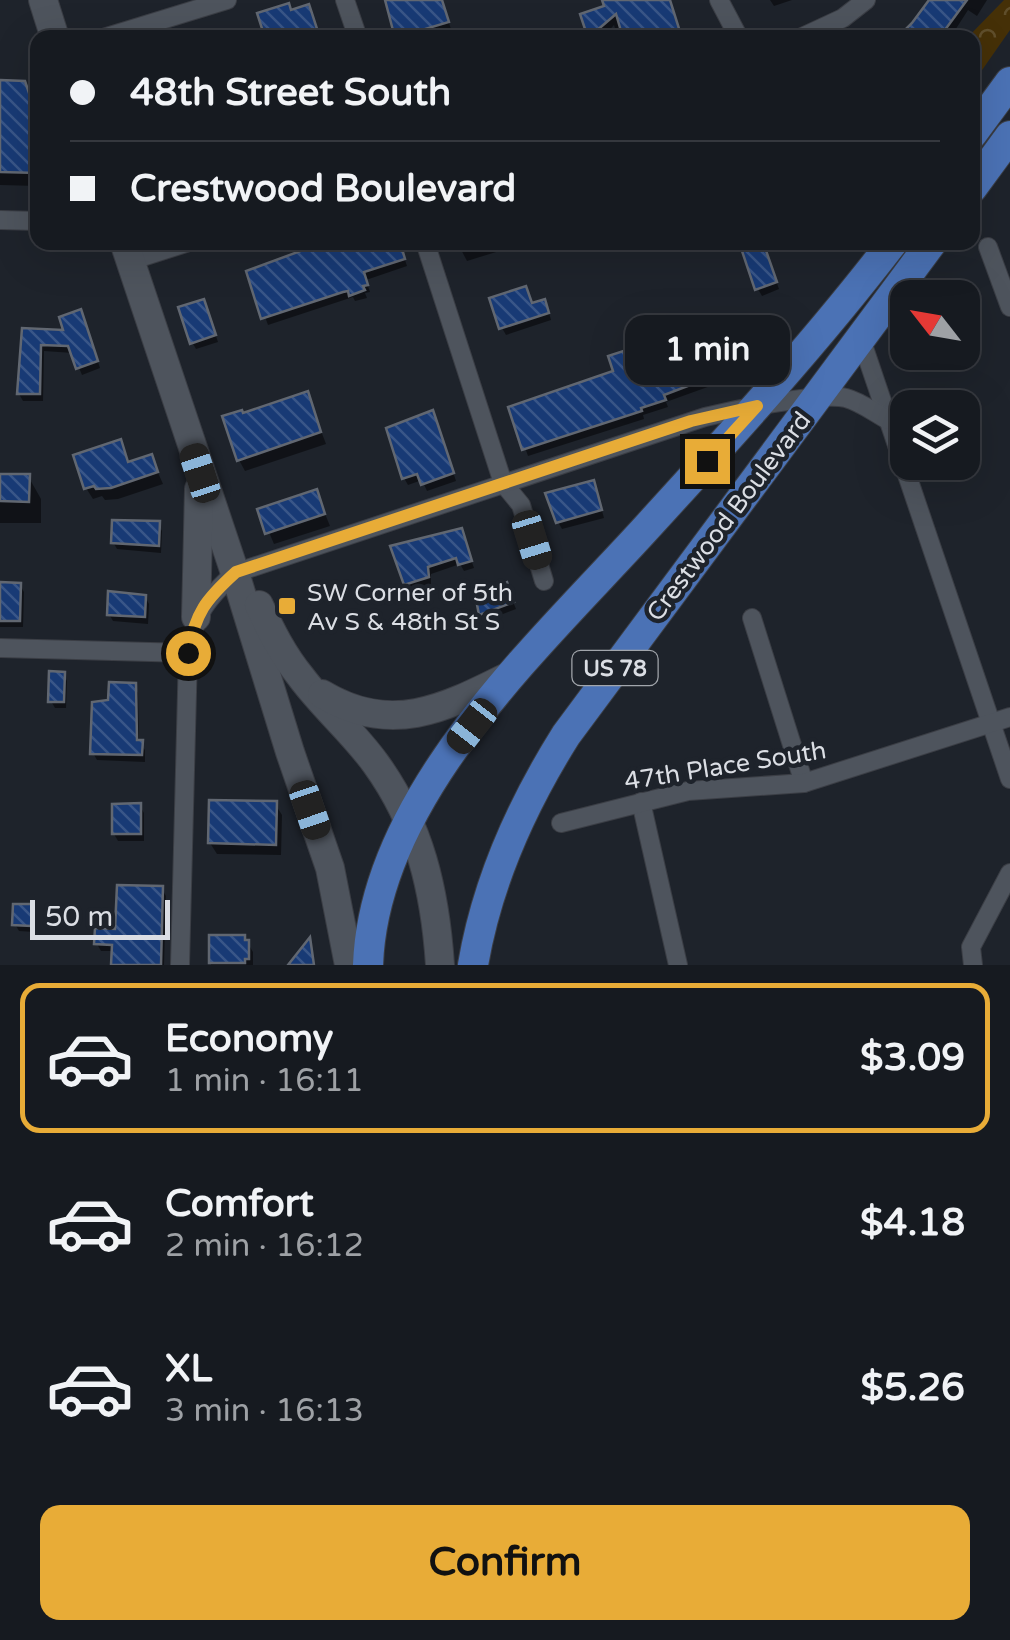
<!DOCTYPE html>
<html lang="en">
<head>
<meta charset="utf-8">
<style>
  :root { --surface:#161a20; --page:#1f2329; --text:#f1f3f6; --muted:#9ea1a5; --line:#35383e; --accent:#e8ac37 }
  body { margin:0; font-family:"Varela Round",sans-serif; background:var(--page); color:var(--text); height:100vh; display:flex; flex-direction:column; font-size:38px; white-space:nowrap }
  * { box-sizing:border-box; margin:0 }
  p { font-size:32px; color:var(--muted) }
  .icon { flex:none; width:55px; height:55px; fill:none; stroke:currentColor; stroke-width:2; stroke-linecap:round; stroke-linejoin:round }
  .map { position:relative; height:965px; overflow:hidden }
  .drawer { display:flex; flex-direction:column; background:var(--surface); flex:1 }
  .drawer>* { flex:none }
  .guide { position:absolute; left:30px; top:30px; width:950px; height:220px; border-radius:20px; box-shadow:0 10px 40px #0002,0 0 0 2px var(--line); display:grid; align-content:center; height:220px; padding:0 40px; background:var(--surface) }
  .needle { width:65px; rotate:301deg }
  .tools { position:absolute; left:890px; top:280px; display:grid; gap:20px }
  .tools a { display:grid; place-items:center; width:90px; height:90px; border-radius:20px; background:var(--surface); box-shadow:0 10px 40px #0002,0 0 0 2px var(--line); font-size:50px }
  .scale { position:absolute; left:30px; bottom:25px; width:140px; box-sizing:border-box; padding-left:10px; border:5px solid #dbdee4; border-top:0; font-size:28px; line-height:35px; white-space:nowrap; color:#dbdee4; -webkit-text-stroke:8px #1e232b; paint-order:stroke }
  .end { position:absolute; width:45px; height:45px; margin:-22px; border:12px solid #e8ac37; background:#111; box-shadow:0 0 0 5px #111 }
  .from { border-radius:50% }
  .bubble { position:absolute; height:70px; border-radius:20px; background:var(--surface); box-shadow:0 10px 40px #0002,0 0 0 2px var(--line); font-size:32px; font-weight:700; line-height:70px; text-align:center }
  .car { position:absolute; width:30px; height:60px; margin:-30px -15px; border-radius:12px; box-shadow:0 0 8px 2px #0007; background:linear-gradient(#222 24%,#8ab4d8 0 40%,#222 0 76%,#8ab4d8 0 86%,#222 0) }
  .guide b { display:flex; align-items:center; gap:35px; height:95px; font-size:38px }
  .guide b+b { border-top:2px solid var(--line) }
  .guide i { width:25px; height:25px; background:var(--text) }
  ul { padding:18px 0 0; list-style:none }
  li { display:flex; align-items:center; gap:30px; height:150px; margin:0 20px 15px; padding:0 20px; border:5px solid transparent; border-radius:20px }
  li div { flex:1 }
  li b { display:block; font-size:38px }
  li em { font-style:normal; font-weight:700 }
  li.on { border-color:var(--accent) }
  li>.icon { width:90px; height:90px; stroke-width:1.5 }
  .primary-button { display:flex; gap:20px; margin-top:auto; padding:20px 40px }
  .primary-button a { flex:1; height:115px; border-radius:20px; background:var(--accent); color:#111; font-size:40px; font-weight:700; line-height:115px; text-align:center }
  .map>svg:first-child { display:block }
  .forest { fill:url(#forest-crowns) }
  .shadow { fill:#0007 }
  .building { fill:url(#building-back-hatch); stroke:#616771; stroke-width:2.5 }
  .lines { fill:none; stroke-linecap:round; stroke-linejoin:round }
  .street-casing { stroke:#3b3e45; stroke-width:20 }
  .secondary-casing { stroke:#3b3e45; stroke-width:30 }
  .primary-casing { stroke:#3b3e45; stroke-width:32 }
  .street { stroke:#4e545d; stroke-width:18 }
  .secondary { stroke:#4e545d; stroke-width:28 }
  .primary { stroke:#4b72b5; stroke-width:30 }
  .route { stroke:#e8ac37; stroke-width:12 }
  .poi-dot { fill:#e8ac37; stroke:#1e232b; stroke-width:4 }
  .labels { text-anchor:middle; stroke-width:9; stroke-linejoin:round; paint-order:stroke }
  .shield { fill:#1e232b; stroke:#a2a6ac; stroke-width:2.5 }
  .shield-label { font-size:22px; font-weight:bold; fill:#dbdee4 }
  .street-label { font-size:25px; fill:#dbdee4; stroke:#1e232b }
  .poi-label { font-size:25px; fill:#dbdee4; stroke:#1e232b; text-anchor:start }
</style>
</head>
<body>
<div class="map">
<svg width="1010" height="965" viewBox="0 0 1010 965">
  <defs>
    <pattern id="forest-crowns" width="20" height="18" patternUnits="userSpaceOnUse" patternTransform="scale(2.5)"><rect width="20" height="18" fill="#453007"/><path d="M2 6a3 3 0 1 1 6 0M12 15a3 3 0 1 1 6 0" fill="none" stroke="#5f4e2b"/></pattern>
    <pattern id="building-back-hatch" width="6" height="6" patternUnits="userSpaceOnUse" patternTransform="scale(2.5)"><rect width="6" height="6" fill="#183a75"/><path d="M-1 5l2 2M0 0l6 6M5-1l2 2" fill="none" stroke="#395688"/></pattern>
  </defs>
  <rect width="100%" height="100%" fill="#1e232b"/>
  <polygon class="forest" points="1004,0 1010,0 1010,30 973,83 972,38 968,37"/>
  <g class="shadow">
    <polygon points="386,0 441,0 451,29 442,32 444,38 396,38"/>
    <polygon points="604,0 669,0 681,38 618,38 614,25 602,38 591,38 583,15 607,7"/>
    <polygon points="770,0 792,0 774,6"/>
    <polygon points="931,0 987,0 977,16 968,10 950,38 901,38"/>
    <polygon points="0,83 23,83 33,101 38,103 38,186 0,185"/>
    <polygon points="399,242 407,266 366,280 370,292 365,293 367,298 355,301 353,297 268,325 249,273"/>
    <polygon points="457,242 522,242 522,244 467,261"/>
    <polygon points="763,242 779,289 762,296 758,289"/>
    <polygon points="532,306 548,309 551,320 506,335 502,328"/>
    <polygon points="207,309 218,342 196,349 192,342"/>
    <polygon points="84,319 100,368 82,375 73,353 44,351 43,401 23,401 19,394 24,330 66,332"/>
    <polygon points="698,340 716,384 666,402 668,407 643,415 644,419 528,456 511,408 616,373 636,349 651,355"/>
    <polygon points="307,394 326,444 245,471 239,460"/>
    <polygon points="436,420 456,481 427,491 422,480 408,485 404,478"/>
    <polygon points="120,442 129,464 151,457 163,484 118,499 105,500 102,496 93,499 86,488"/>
    <polygon points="0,476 28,476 41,499 41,523 0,523"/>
    <polygon points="596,489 604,518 562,529 558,522"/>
    <polygon points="316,492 330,526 274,544 260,511"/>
    <polygon points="158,524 162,531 161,553 117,549 113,542"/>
    <polygon points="461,531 474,568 464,571 460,564 431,574 431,584 410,591 406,584"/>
    <polygon points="0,585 20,585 24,592 23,627 0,627"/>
    <polygon points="509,592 516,609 485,621 481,614"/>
    <polygon points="145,597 149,604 148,624 113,621 109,614"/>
    <polygon points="63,674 67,681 66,708 55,708 51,701"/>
    <polygon points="134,686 138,693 139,743 145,750 145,762 97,760 93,753 110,702"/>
    <polygon points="275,804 282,815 281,855 217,854 210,843"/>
    <polygon points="140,806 144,813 144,841 118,841 114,834"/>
    <polygon points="162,889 166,896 164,965 114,965 114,951 101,951 97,944 118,931"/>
    <polygon points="31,907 35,914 34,932 19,931 15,924"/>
    <polygon points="211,937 244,937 253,952 253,965 211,965"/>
  </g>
  <g class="building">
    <polygon points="385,0 442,0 449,22 395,38"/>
    <polygon points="602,0 670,0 682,38 623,38 616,14 588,38 580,14 604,6"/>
    <polygon points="929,0 967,0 939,38 897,38 912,23"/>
    <polygon points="289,3 291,10 309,4 320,38 265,38 257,13"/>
    <polygon points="0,80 25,81 31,99 38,99 38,173 0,172"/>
    <polygon points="325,242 400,242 405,259 364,272 368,285 363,286 365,290 349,296 348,291 343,292 261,319 246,271"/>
    <polygon points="739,242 763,242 777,282 755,290"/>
    <polygon points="526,286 532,303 545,299 549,313 499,329 489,298"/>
    <polygon points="204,299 216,335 190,344 178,307"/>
    <polygon points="81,309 98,361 76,369 68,346 41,345 40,394 17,394 22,328 63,330 59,317"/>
    <polygon points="697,336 714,376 664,395 666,400 641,408 642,411 522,450 508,407 613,371 608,356 633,348 632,345 647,340 651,352"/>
    <polygon points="308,391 321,432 237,461 222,416 242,410 243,413"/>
    <polygon points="433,410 454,473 421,485 417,474 402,479 386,428"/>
    <polygon points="121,439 128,462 152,454 158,472 111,488 96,489 94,486 84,489 73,455"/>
    <polygon points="0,474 30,474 29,502 0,501"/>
    <polygon points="594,480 602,510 556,523 545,493"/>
    <polygon points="317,489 325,514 265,534 257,509"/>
    <polygon points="112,520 160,521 159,546 111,543"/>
    <polygon points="462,528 472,561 458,565 456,558 428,567 429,577 404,585 390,546"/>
    <polygon points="0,582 21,583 20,621 0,621"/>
    <polygon points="507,582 514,602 479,615 475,594"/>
    <polygon points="108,591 146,595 145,617 107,615"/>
    <polygon points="49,671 65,672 64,702 48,702"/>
    <polygon points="109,682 136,683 137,740 143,740 142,755 90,754 92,702 108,700"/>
    <polygon points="209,800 277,801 276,845 208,843"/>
    <polygon points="141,803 141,834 112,834 112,804"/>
    <polygon points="117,885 163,886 161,965 111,965 112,945 94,944 95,928 115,929"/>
    <polygon points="13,904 32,904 31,926 12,925"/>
    <polygon points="209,935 245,935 245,940 249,940 249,959 245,959 245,963 209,963"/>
    <polygon points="310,937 314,965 288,965"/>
  </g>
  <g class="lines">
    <defs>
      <g id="street">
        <polyline points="345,0 358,38"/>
        <polyline points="719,0 739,38"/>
        <polyline points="103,38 227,0"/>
        <polyline points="800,38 843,18 866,0"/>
        <polyline points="0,220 38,221"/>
        <polyline points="425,242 503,483 521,505 544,581"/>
        <polyline points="988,247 1010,307"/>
        <polyline points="130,261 189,242"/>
        <polyline points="861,339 1010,779"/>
        <polyline points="752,618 804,783"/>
        <polyline points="0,648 188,653"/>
        <polyline points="641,802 678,965"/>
        <polyline points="561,823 688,791 804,783 1010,717"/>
        <path d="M180,965L188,653C195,614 206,599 235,573L705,417C734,410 820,392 846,398C861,402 875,413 888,420"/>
        <polyline points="973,965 971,947 1010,873"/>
      </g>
      <g id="secondary">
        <polyline points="43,0 55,38"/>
        <polyline points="124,242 235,573 290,752 330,868 349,965"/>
        <path d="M259,605C271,631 283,655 301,677C324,708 354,733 376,764C420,825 435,891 440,965"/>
        <polyline points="196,617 199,489"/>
        <path d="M322,694C392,736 445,708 511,675"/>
      </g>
      <g id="primary">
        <polyline points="972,134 1010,82"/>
        <polyline points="972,188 1010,136"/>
        <path d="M368,965C374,794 540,645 649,525C733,433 817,341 893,242"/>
        <path d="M473,965C487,882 522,805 566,735L932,242"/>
      </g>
    </defs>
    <use href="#street" class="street-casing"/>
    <use href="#secondary" class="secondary-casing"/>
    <use href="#primary" class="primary-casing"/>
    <use href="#street" class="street"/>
    <use href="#secondary" class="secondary"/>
    <use href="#primary" class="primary"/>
  </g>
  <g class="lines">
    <path class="route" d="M188,653C195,613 206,599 236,572L691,421L757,406L707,461"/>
  </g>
  <rect class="poi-dot" x="277" y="596" width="20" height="20" rx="5"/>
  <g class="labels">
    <rect class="shield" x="572.5" y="651" width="85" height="34" rx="8"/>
    <g class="shield-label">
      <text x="615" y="676">US 78</text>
    </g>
    <g class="street-label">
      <text transform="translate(728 516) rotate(-53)" y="9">Crestwood Boulevard</text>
      <text transform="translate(725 765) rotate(-9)" y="9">47th Place South</text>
    </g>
    <g class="poi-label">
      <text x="307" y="601">SW Corner of 5th<tspan x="307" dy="29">Av S &amp; 48th St S</tspan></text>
    </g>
  </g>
</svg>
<div class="tools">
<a><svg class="needle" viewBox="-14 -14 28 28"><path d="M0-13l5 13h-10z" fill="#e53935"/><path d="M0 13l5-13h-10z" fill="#9ea1a5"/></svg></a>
<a><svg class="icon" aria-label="layers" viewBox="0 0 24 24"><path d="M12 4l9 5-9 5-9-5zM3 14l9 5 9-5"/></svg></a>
</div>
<div class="scale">50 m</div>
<i class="end from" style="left:188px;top:653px"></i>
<i class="end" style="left:707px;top:461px"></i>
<div class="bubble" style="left:625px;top:315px;width:165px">1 min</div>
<i class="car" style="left:200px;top:473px;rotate:342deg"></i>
<i class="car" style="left:532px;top:540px;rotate:163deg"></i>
<i class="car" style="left:472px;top:726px;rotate:218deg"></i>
<i class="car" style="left:310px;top:810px;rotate:161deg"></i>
<div class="guide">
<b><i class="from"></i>48th Street South</b>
<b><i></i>Crestwood Boulevard</b>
</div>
</div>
<section class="drawer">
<ul>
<li class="on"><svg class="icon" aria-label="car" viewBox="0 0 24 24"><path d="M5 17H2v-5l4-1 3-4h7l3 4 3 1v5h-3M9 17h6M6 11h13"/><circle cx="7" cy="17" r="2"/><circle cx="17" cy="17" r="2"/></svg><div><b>Economy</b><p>1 min · 16:11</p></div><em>$3.09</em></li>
<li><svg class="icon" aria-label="car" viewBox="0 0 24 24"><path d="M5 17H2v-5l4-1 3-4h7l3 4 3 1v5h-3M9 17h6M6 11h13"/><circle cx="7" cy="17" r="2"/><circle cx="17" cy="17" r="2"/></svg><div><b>Comfort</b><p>2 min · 16:12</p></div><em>$4.18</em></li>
<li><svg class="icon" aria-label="car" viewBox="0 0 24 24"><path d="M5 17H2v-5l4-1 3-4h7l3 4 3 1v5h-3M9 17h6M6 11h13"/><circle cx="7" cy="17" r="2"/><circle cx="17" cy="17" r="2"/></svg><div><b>XL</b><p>3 min · 16:13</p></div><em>$5.26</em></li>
</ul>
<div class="primary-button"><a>Confirm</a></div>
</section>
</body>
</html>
